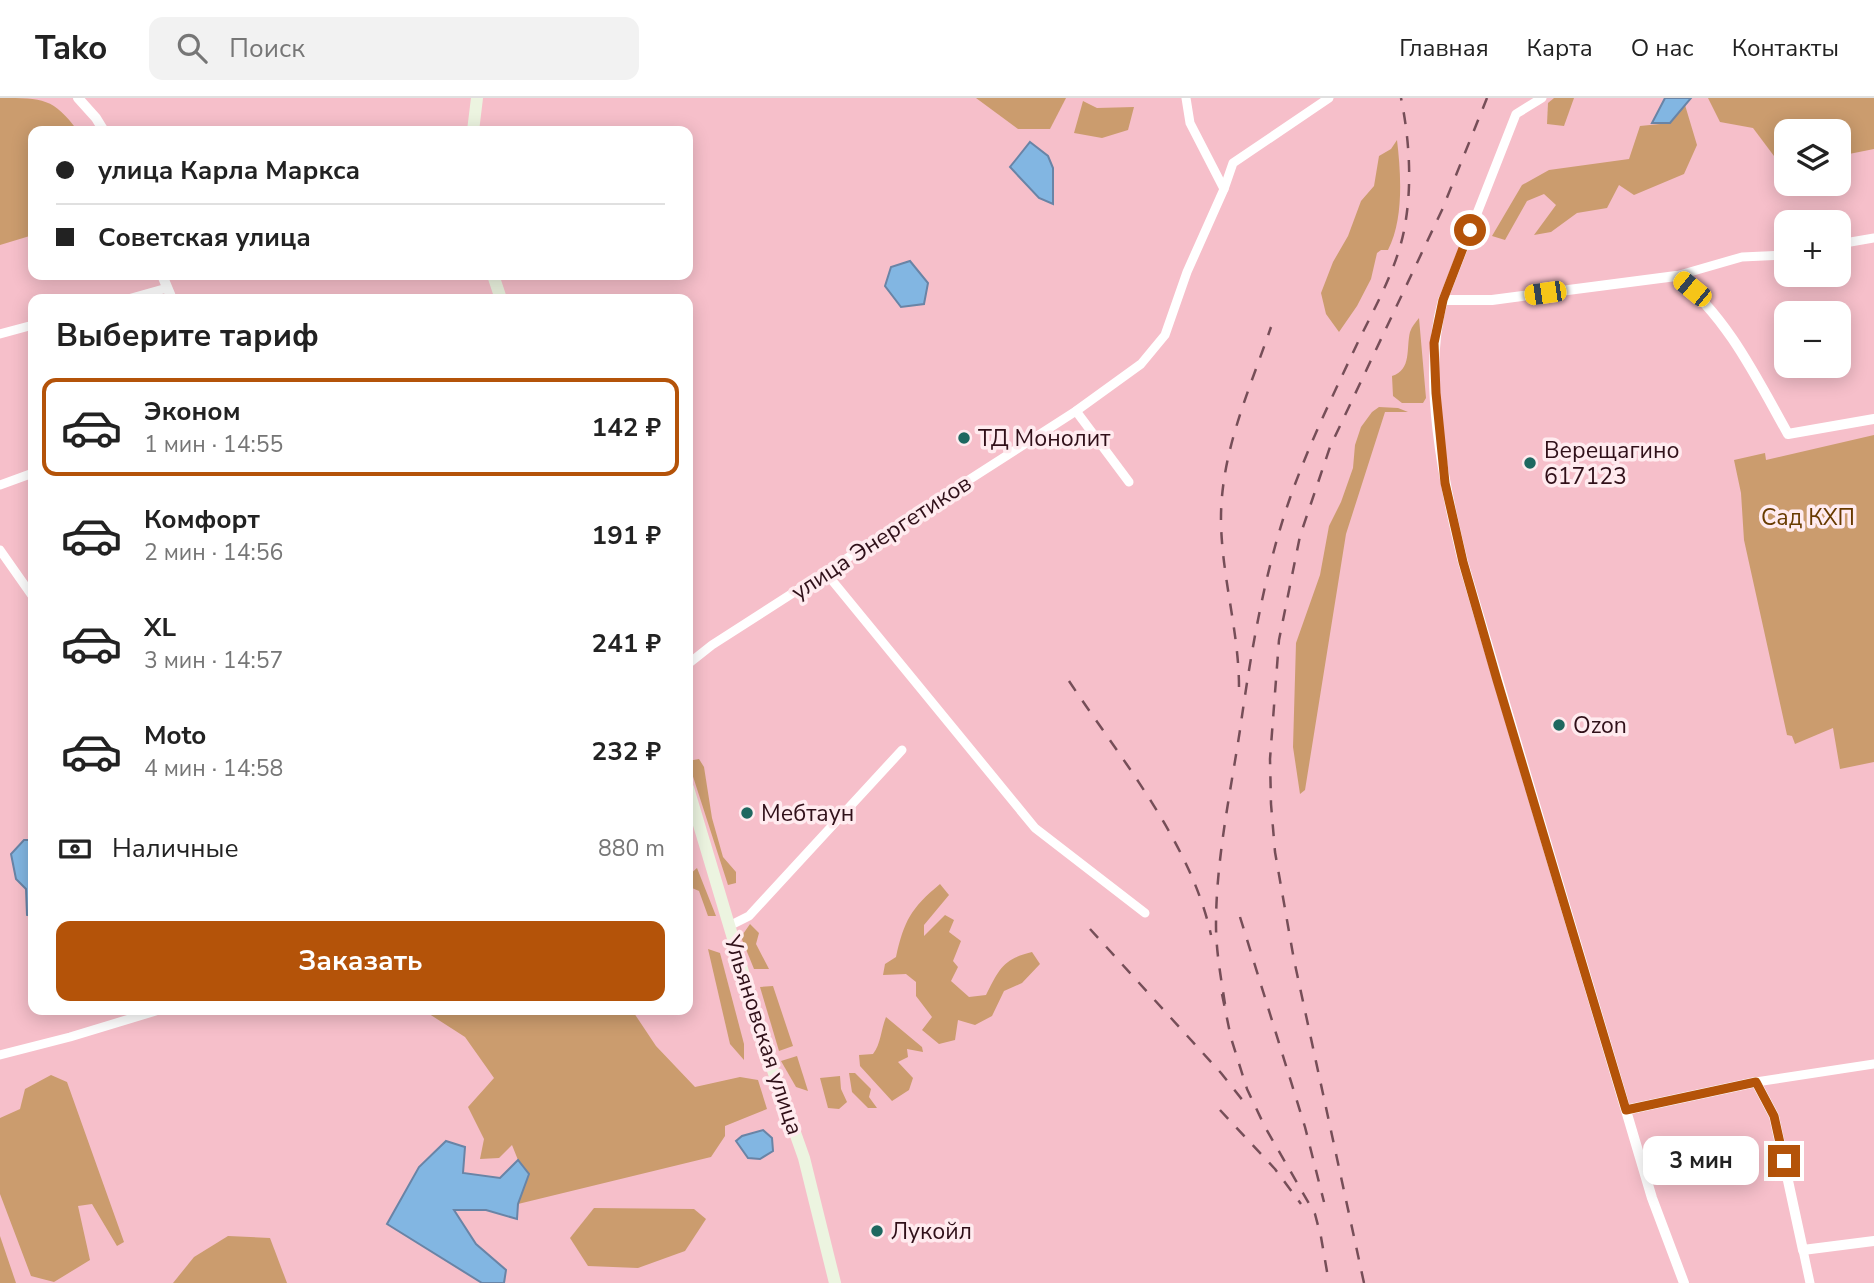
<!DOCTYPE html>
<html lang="ru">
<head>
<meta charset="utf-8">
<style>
  :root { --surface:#fff; --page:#f2f2f2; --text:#222; --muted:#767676; --line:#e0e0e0; --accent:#b45309 }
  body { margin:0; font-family:"Nunito Sans",sans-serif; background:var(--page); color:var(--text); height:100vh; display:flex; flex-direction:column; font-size:26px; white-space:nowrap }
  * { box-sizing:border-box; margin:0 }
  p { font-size:23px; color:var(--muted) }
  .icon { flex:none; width:38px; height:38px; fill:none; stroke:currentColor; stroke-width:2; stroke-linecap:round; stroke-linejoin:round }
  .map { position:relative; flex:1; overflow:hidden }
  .details { position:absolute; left:28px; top:196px; width:665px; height:721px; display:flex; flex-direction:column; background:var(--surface); border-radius:14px; box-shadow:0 4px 18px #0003 }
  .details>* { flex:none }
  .guide { position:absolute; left:28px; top:28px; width:665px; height:154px; border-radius:14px; box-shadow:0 4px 18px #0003; display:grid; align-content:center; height:154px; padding:0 28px; background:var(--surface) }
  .fabs { position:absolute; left:1774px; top:21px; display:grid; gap:14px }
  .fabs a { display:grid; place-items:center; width:77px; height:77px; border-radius:14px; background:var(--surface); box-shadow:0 4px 18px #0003; font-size:35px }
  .end { position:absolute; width:32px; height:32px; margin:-16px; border:9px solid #b45309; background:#fff; box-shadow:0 0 0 4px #fff }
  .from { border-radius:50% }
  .bubble { position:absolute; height:49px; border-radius:14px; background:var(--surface); box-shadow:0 4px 18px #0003; font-size:23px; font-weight:700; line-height:49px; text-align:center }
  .car { position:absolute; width:21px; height:42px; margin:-21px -10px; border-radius:9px; box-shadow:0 0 5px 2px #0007; background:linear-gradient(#f5c518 24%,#345 0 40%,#f5c518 0 76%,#345 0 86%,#f5c518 0) }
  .guide b { display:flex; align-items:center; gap:24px; height:66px; font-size:26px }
  .guide b+b { border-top:2px solid var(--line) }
  .guide i { width:18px; height:18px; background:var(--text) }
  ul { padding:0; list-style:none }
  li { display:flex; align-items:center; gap:21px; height:98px; margin:0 14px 10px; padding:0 14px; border:4px solid transparent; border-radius:14px }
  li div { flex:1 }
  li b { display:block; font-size:26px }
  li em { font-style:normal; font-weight:700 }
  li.current { border-color:var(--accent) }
  li>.icon { width:63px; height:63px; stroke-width:1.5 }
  h2 { padding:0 28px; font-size:32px; line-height:84px }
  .pay { display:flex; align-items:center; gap:18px; height:77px; padding:0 28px; font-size:26px }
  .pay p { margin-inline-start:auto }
  .cta { display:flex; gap:14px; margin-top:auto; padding:14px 28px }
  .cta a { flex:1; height:80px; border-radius:14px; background:var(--accent); color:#fff; font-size:28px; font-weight:700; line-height:80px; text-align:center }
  header { display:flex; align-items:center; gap:42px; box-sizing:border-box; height:98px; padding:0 35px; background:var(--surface); border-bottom:2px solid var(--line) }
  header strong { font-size:33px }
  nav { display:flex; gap:38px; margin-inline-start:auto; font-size:24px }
  .search { width:490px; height:63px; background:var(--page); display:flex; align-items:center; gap:18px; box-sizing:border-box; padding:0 24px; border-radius:14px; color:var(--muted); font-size:26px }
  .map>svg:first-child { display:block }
  .green { fill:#cb9c6e }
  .water { fill:#82b6e2; stroke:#6984a6; stroke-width:2 }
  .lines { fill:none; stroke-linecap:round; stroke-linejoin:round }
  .minor { stroke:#fff; stroke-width:9 }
  .tertiary { stroke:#fff; stroke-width:10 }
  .secondary { stroke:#ecf4e0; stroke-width:12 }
  .rail { stroke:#764e58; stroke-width:2.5; stroke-dasharray:12 12; stroke-linecap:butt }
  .route { stroke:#b45309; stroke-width:9 }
  .poi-dot { fill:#1e6860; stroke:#ffebef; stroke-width:2.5 }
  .labels { text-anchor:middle; stroke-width:7; stroke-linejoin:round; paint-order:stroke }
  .poi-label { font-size:23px; fill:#301019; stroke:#ffebef; text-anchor:start }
  .park-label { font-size:23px; fill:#683b00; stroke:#ffebef }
  .street-label { font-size:23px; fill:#301019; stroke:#ffebef }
</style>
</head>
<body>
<header>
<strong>Tako</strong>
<div class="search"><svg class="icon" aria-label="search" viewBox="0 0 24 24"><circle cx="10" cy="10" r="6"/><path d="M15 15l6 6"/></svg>Поиск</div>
<nav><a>Главная</a><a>Карта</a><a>О нас</a><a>Контакты</a></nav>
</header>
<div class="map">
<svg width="1874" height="1185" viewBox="0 0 1874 1185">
  <rect width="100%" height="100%" fill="#f6bfca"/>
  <g class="green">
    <path d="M0,0C44,0 53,0 78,33H33V137L0,147Z"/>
    <polygon points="976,0 1066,0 1050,31 1018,31"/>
    <polygon points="1554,0 1574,0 1564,28 1547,26 1548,5"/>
    <polygon points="1708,0 1874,0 1874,51 1839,58 1839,33 1787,33 1787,69 1783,70 1753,30 1720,24"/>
    <polygon points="1083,3 1097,10 1134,9 1128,32 1102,40 1074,35"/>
    <polygon points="1685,7 1697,47 1684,76 1634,97 1619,87 1607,110 1577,115 1551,134 1534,137 1556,107 1544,96 1527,103 1505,142 1492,138 1522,87 1549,72 1629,61 1640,28 1670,25"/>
    <path d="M1397,42C1401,76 1404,121 1388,152H1381L1377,155L1371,181L1357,208L1339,234L1326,216L1321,195L1333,164L1348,138L1361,103L1374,88L1379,58L1391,51Z"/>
    <path d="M1419,220L1426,300L1423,305H1402L1393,298L1392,278C1412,272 1406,250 1410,234C1412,228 1416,224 1419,220Z"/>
    <polygon points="1379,309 1398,310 1408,314 1385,314 1346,436 1305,692 1300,696 1293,649 1296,545 1320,477 1329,428 1341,404 1353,370 1355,347 1361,329 1372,314"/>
    <polygon points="1874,337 1874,664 1840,671 1833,630 1795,646 1792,638 1787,637 1744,442 1741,395 1734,362 1765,355 1766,362"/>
    <polygon points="699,661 704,669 712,720 723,759 736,774 736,785 728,787 688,663"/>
    <polygon points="697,770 716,818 708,818 699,793 692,790 690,776"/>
    <path d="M940,786L949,797L924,827V838L945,817L954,822L949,834L961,843L953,863L958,869L951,883L969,899L986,897C999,871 1003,861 1032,854L1040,866L1022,885L1004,893L992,918L975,927L958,922L955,942L939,946L922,932L932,919L916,898V884L906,876L883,877L885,866L896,859C904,823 911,810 940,786Z"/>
    <polygon points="750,826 759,835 756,846 769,871 754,871 741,839"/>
    <polygon points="708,851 720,855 744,946 744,962 730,946"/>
    <polygon points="773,888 793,948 779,953 760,889"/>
    <polygon points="423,912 632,912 656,948 695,989 740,979 758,982 767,1011 725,1028 725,1038 711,1059 518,1106 529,1076 518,1062 512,1047 499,1060 480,1061 484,1041 468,1009 494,980 465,939"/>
    <path d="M886,919L922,949L923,954L907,951L908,959L898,964L913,980L909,992L892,1003L860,968L859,957L873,956C881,946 881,931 886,919Z"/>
    <polygon points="797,958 808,993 796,989 781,963"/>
    <polygon points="849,975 855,975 871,991 869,999 877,1010 868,1010 852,994"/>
    <polygon points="51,977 67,984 124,1144 117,1148 92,1106 78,1108 90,1162 54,1184 31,1178 0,1096 0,1020 20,1011 25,991"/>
    <polygon points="840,978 841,991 847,1004 839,1011 828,1010 820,980"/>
    <polygon points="594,1110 694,1111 706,1121 685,1153 638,1170 588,1168 570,1140"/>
    <polygon points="0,1138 16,1185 0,1185"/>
    <polygon points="228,1138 270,1140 287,1185 173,1185 194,1159"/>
  </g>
  <g class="water">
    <polygon points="1665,0 1691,0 1670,25 1652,25"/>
    <polygon points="1030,44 1048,58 1053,70 1053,106 1039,100 1010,69"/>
    <polygon points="910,163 928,185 924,206 901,209 885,188 891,169"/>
    <polygon points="24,742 33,742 33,818 27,817 26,791 16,781 11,756"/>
    <polygon points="763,1032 772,1040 773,1053 760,1061 748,1060 736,1043 742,1038"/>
    <polygon points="446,1043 465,1049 463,1075 500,1080 518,1062 529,1076 518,1106 517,1121 486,1112 454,1112 476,1146 506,1172 504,1185 482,1185 387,1126 419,1069"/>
  </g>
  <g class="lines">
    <g class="minor">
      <polyline points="1186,0 1190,25 1224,91"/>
      <polyline points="1839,146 1874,140"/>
      <polyline points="1676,178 1742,159 1787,157"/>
      <polyline points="128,201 167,190"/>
      <polyline points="1443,202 1516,16 1542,0"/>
      <polyline points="0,236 33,227"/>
      <polyline points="1076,313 1129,384"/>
      <polyline points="0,387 33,375"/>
      <polyline points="0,452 33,499"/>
      <polyline points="826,475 1035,730 1145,815"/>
      <polyline points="688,566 712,547 1076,313 1141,266 1165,237 1187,174 1224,91 1233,65 1329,0"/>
      <polyline points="729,828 749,818 902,652"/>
      <polyline points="0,957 70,939 159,912"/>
      <polyline points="1756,984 1874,966"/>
      <polyline points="1803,1152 1810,1185"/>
    </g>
    <g class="tertiary">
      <polyline points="78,0 96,20 104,33"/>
      <polyline points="162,177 172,201"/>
      <polyline points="1626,1012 1756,984 1774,1018 1803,1152 1874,1143"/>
      <path d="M1684,1185L1652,1100L1463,464C1444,387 1421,279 1443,202H1492L1676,178C1728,220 1756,279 1788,336L1874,321"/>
    </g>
    <g class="secondary">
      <polyline points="473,33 477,0"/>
      <polyline points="493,177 501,201"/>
      <polyline points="688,690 770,964 804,1060 835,1185"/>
    </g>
    <g class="rail">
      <path d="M1069,583C1121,661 1191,745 1211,837"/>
      <path d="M1239,589C1239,534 1222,480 1221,424C1220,356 1249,293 1271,229"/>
      <polyline points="1240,819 1305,1029 1324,1104"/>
      <polyline points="1090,831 1221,975 1248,1009"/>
      <polyline points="1222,896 1231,940 1247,991 1265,1029 1315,1116 1321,1139 1329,1185"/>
      <path d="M1225,906C1221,880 1216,853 1216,827C1216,762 1230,697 1240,632C1251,554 1264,475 1290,400C1309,346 1334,295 1358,244C1377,205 1400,165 1406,121C1412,82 1409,39 1401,0"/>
      <polyline points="1220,1012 1275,1071 1301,1106"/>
      <polyline points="1364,1185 1294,862 1275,754 1271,706 1270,661 1279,542 1300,438 1330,349 1442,112 1487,0"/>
    </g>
  </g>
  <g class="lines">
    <polyline class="route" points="1470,132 1443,202 1434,245 1436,295 1445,385 1463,464 1497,582 1626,1012 1756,984 1774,1018 1784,1063"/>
  </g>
  <g class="poi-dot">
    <circle cx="964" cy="340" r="7"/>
    <circle cx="1530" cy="365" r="7"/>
    <circle cx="1559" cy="627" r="7"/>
    <circle cx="747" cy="715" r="7"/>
    <circle cx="877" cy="1133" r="7"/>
  </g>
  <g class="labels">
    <g class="poi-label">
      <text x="978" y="348">ТД Монолит</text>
      <text x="1544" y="360">Верещагино<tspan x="1544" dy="26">617123</tspan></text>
      <text x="1573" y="635">Ozon</text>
      <text x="761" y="723">Мебтаун</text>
      <text x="891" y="1141">Лукойл</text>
    </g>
    <g class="park-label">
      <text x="1808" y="427">Сад КХП</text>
    </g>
    <g class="street-label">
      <text transform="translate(881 439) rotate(-33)" y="8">улица Энергетиков</text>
      <text transform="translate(764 937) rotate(72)" y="8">Ульяновская улица</text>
    </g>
  </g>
</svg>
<div class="fabs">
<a><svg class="icon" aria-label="layers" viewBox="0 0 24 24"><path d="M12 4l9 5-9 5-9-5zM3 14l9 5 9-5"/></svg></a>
<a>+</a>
<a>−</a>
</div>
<i class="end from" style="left:1470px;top:132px"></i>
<i class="end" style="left:1784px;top:1063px"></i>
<div class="bubble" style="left:1643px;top:1038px;width:116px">3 мин</div>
<i class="car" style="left:1692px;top:191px;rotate:309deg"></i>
<i class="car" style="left:1545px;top:195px;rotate:262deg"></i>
<div class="guide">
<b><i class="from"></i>улица Карла Маркса</b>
<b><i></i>Советская улица</b>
</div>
<section class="details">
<h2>Выберите тариф</h2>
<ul>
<li class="current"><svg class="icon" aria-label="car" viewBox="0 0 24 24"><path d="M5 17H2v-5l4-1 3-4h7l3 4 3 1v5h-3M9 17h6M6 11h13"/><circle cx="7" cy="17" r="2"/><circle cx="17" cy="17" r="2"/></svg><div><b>Эконом</b><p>1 мин · 14:55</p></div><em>142 ₽</em></li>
<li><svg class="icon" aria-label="car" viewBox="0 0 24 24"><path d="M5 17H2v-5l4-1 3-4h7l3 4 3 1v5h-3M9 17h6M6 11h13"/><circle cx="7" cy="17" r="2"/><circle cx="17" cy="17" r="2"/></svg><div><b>Комфорт</b><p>2 мин · 14:56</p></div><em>191 ₽</em></li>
<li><svg class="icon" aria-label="car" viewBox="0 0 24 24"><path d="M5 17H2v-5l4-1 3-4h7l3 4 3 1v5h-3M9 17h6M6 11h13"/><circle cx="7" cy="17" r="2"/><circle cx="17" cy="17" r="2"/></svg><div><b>XL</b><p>3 мин · 14:57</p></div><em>241 ₽</em></li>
<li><svg class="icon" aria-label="car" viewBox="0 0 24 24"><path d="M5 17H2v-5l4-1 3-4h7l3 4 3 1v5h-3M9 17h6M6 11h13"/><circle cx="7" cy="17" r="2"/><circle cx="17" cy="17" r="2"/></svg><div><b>Moto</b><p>4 мин · 14:58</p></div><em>232 ₽</em></li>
</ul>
<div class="pay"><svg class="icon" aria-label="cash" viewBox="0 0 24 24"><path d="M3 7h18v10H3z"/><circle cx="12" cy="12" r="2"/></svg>Наличные<p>880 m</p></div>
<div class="cta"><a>Заказать</a></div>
</section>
</div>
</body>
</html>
